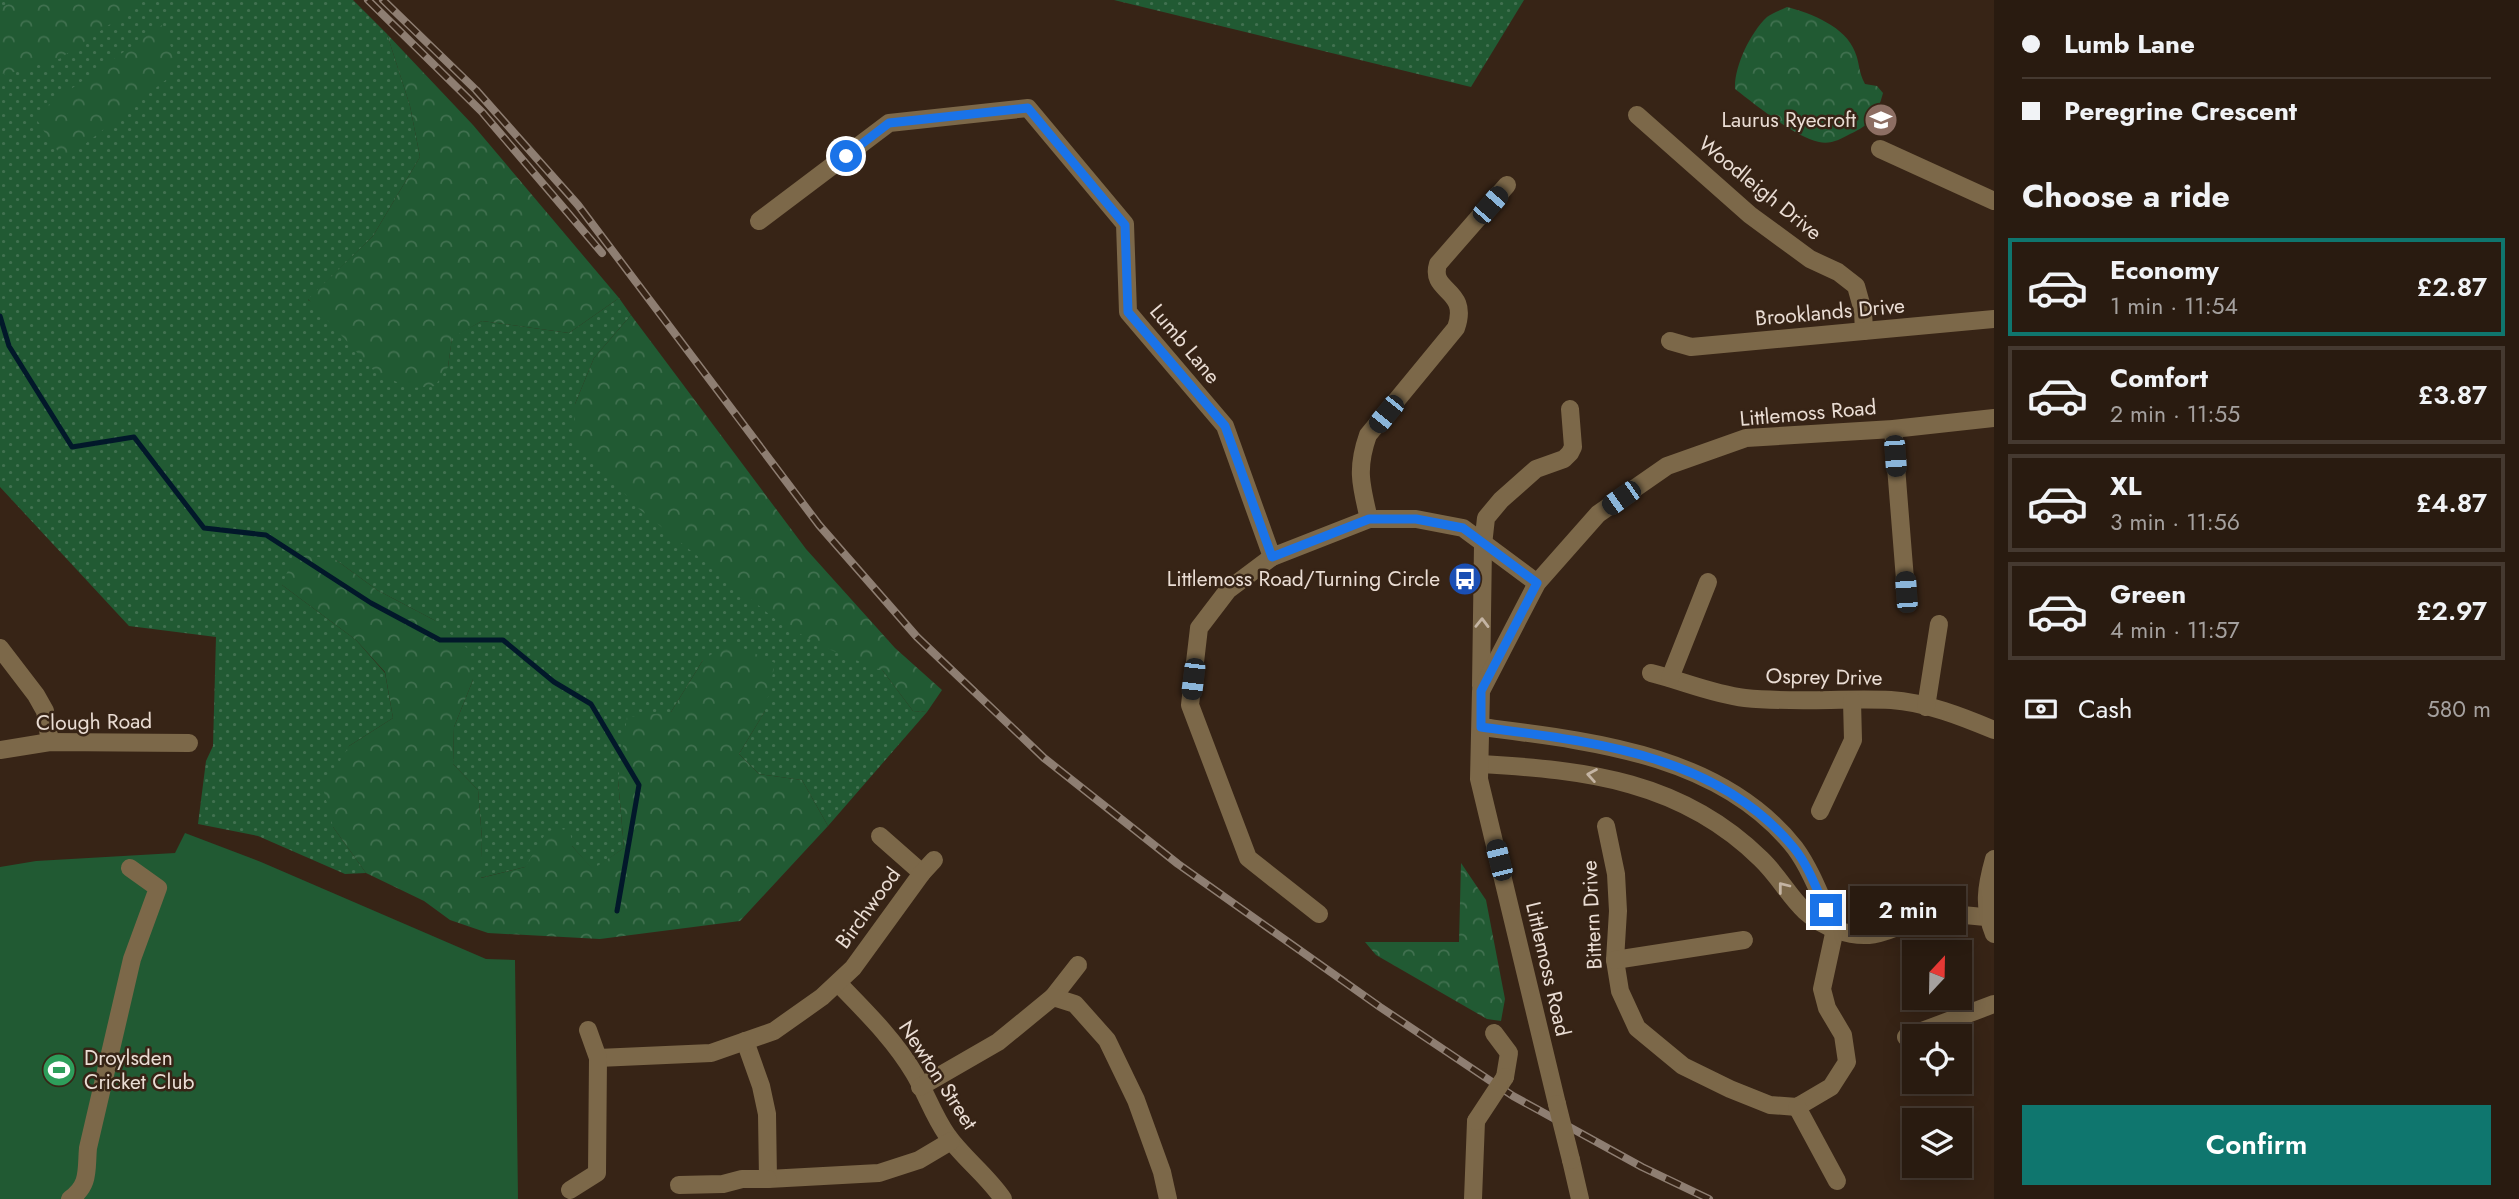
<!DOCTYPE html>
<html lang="en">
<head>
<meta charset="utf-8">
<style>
  :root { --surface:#291b10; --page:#35281e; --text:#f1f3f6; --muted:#a5a19f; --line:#453930; --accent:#0f766e }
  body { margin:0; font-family:Jost,sans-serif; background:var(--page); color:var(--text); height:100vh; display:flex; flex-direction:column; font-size:26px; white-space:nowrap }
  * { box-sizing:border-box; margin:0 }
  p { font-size:23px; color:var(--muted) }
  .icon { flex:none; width:38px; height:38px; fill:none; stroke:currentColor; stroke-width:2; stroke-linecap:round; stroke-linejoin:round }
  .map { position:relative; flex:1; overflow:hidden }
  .details { display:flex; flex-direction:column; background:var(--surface); width:525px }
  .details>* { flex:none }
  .banner { display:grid; align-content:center; height:154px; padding:0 28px; background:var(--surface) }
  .needle { width:46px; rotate:22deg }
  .fabs { position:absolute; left:1902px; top:940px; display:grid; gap:14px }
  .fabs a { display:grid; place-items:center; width:70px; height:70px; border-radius:0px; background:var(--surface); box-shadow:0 4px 18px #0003,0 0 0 2px var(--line); font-size:35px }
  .end { position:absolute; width:32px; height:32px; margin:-16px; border:9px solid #1a73e8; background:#fff; box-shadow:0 0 0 4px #fff }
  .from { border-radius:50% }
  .bubble { position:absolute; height:49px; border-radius:0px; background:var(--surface); box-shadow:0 4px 18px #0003,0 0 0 2px var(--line); font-size:23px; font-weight:600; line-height:49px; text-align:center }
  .car { position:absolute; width:21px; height:42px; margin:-21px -10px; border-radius:9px; box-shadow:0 0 5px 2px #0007; background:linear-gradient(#222 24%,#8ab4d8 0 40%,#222 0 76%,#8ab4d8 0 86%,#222 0) }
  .banner b { display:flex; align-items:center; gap:24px; height:66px; font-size:26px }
  .banner b+b { border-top:2px solid var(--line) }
  .banner i { width:18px; height:18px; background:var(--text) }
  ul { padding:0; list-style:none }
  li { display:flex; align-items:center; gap:21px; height:98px; margin:0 14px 10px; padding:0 14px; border:4px solid var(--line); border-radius:0px }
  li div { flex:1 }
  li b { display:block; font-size:26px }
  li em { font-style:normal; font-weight:600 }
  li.active { border-color:var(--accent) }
  li>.icon { width:63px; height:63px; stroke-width:1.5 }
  h2 { padding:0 28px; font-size:32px; line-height:84px }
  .pay { display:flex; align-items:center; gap:18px; height:77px; padding:0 28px; font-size:26px }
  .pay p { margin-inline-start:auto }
  .primary-button { display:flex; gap:14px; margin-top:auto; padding:14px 28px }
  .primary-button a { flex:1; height:80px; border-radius:0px; background:var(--accent); color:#fff; font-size:28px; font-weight:600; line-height:80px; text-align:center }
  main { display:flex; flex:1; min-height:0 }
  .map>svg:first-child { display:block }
  .grass { fill:url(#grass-dots) }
  .forest { fill:url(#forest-crowns) }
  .park { fill:#215a33 }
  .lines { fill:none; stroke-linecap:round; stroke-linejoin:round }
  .stream { stroke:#02182a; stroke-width:5 }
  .minor { stroke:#7c6849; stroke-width:18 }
  .rail-casing { stroke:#8e7e72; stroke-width:8 }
  .rail { stroke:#372416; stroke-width:5; stroke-dasharray:16; stroke-linecap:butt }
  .minor-bridge { stroke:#7c6849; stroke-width:18 }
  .oneway { stroke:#c4b4a3 }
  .route { stroke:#1a73e8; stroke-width:9 }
  .labels { text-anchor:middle; stroke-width:5; stroke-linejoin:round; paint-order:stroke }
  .poi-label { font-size:21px; fill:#eaddd4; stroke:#372416; text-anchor:end }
  .street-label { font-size:21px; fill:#eaddd4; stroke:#372416 }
</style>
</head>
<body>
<main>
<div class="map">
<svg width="1994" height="1199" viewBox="0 0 1994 1199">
  <defs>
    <pattern id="grass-dots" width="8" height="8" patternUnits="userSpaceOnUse" patternTransform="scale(1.75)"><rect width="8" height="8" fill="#215a33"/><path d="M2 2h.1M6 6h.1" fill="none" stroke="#417150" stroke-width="1.8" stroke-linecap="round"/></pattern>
    <pattern id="forest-crowns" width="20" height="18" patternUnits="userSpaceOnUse" patternTransform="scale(1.75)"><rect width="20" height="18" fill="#215a33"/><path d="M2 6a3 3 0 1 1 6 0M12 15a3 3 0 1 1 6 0" fill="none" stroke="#417150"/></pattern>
  </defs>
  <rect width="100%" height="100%" fill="#372416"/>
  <g class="grass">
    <polygon points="0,0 353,0 387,34 410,106 420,157 373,236 308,300 448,367 452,337 482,321 569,333 619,298 631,315 594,358 575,404 883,671 913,711 927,712 828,826 802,780 759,774 739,754 765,711 703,660 671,712 618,780 624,848 593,870 572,846 525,867 480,878 482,839 478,790 453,764 454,727 473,680 434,620 377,590 336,560 282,585 356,640 385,673 393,718 349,746 333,827 366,873 345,874 258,836 198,824 206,761 213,746 216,637 129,626 0,487"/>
    <polygon points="1114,0 1524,0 1471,87"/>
  </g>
  <g class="forest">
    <polygon points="16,0 139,0 131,10 59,59 0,76 0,8"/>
    <path d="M1787,7C1811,13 1846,27 1855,52C1860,64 1858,71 1865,84L1877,86L1883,93C1877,115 1872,124 1850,134C1841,139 1830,145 1819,142C1793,136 1756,105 1735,89C1734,67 1750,33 1767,17C1772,13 1781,10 1787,7Z"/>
    <polygon points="162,25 175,57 167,79 65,160 50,141 34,115"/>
    <polygon points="387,34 473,125 619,298 569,333 482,321 452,338 448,367 435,386 411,388 376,373 308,299 373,236 420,157 410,106"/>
    <polygon points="631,315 806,549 895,648 942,690 927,712 913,711 883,671 826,648 780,623 638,508 573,437 575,404 594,358"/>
    <polygon points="295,553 336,560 377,590 434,620 467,648 473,680 454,727 453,764 478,790 482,839 481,878 525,867 547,831 570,828 572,846 593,869 624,848 618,780 627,717 671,712 703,660 730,642 775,663 765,711 739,754 759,774 802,780 828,826 740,921 600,939 488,933 450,920 424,901 366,873 333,827 323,788 349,746 393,718 385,672 356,640 282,585"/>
    <polygon points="1461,863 1486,900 1505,999 1501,1021 1487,1019 1376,955 1365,942 1459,942"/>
  </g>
  <polygon class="park" points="185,833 261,862 486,959 515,960 518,1199 0,1199 0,867 36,861 175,853"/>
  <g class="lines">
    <polyline class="stream" points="0,316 9,346 72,447 134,437 204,528 266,535 371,603 440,640 503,640 554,682 591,704 639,785 617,911"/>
    <g class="minor">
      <polyline points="1637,115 1750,215 1810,259 1838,272 1856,286 1863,311 1864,331"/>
      <polyline points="1880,149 1994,201"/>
      <polyline points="759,221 889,123 1028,108 1125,224 1128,312 1225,426 1272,557 1369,519 1416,519 1463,528 1537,583"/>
      <polyline points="1670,341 1691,347 1994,319"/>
      <polyline points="1893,429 1906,592"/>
      <path d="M1369,519C1361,485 1356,469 1368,435L1456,328C1470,288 1429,293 1438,264L1507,185"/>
      <polyline points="1272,557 1228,590 1199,628 1190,705 1248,858 1319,914"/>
      <polyline points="0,648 36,695 45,711 50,742"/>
      <path d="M1651,673C1683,681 1712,694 1745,698C1794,703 1842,698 1891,700C1925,702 1963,717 1994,730"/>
      <polyline points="1670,678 1708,582"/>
      <polyline points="1481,686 1483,545 1486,518 1501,500 1536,469 1564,459 1570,453 1573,447 1570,409"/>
      <polyline points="1926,707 1939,624"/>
      <path d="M1481,727C1591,741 1721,754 1795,848C1812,871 1823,903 1835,929"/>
      <polyline points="0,750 50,742 189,743"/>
      <path d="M1481,764C1586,770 1682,781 1761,859C1789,886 1795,915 1837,930C1866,940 1882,934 1909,922C1915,920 1922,915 1928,915C1947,912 1968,916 1987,917"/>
      <polyline points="1820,811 1853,740 1852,701"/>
      <polyline points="1606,826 1616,874 1618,911 1615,960 1620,991 1637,1028 1683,1066 1730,1089 1770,1105 1797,1107 1831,1087 1847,1062 1843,1035 1827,1008 1822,989 1835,929"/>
      <polyline points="880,836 922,873"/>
      <path d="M1994,859C1986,887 1983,907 1994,934"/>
      <polyline points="1615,960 1744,940"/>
      <path d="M838,983C865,1011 894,1039 914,1073C926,1093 933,1115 947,1135C963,1158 987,1175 1003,1199"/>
      <polyline points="1053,997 1078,965"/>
      <polyline points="1494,1033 1509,1053 1505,1077"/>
      <polyline points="1906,1037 1994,1004"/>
      <polyline points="745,1041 761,1086 767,1114 768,1179 879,1173 919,1160 951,1141"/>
      <polyline points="598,1058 711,1053 774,1031 822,997 853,968 922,873 934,860"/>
      <polyline points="920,1087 998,1042 1053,997 1075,1004 1107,1040 1136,1100 1162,1172 1168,1199"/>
      <polyline points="1557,1104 1479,779 1481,691 1537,583 1598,514 1667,466 1746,438 1893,429 1994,418"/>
      <polyline points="1797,1107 1837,1181"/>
      <polyline points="1571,1160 1580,1199"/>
      <polyline points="679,1185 723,1184 742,1179 768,1179"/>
      <polyline points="570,1190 597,1173 598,1058 588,1030"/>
      <path d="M70,1199C90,1185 86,1170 88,1148L132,959L158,888L130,868"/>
      <polyline points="1473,1199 1476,1121"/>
    </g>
    <defs>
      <g id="rail">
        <polyline points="368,0 482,112 602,253"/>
        <polyline points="383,0 476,90 578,205 819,525 917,637 1044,758 1178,864 1380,1007 1513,1096 1642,1167 1709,1199"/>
      </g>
    </defs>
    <use href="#rail" class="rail-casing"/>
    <use href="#rail" class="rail"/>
    <g class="minor-bridge">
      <polyline points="1557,1104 1571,1160"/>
      <polyline points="1476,1121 1505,1077"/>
    </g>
  </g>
  <defs><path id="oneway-chevron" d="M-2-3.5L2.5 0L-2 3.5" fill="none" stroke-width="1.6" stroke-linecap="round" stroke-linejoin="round" transform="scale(1.75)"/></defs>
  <g class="oneway">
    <use href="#oneway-chevron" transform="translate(1482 623) rotate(-89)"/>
    <use href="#oneway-chevron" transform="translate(1592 775) rotate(-170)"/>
    <use href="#oneway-chevron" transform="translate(1783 887) rotate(-128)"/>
  </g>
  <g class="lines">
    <path class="route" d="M846,156L889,123L1028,108L1125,225L1128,312L1225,426L1272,557L1369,519H1416L1463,528L1537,583L1481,691V727C1593,742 1717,754 1794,848C1808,865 1817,890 1826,910"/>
  </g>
  <defs>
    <symbol id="school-disc" viewBox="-11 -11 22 22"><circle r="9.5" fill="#8d6e63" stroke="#372416"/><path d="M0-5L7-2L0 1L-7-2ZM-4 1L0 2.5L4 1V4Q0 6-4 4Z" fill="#fff"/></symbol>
    <symbol id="bus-disc" viewBox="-11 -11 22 22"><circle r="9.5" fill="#1a4fb4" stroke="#372416"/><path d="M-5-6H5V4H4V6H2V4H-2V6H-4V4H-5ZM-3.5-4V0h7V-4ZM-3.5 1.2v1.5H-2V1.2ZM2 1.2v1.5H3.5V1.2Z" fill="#fff"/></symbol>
    <symbol id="stadium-disc" viewBox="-11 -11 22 22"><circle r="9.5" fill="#2e9e5b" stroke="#372416"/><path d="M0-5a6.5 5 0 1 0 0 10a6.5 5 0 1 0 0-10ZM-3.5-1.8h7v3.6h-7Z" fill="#fff"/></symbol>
  </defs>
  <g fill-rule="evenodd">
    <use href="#school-disc" x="1862" y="101" width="38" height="38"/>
    <use href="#bus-disc" x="1446" y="560" width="38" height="38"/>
    <use href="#stadium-disc" x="40" y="1051" width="38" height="38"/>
  </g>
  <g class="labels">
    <g class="poi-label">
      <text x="1856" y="127">Laurus Ryecroft</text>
      <text x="1440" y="586">Littlemoss Road/Turning Circle</text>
      <text x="84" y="1065" text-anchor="start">Droylsden<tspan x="84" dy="24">Cricket Club</tspan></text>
    </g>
    <g class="street-label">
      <text transform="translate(1760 188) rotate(39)" y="7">Woodleigh Drive</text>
      <text transform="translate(1830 312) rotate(-5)" y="7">Brooklands Drive</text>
      <text transform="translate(1185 344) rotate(50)" y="7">Lumb Lane</text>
      <text transform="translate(1808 413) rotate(-5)" y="7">Littlemoss Road</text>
      <text transform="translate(1824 677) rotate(1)" y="7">Osprey Drive</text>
      <text transform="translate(94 722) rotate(-1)" y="7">Clough Road</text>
      <text transform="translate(868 908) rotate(-54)" y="7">Birchwood</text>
      <text transform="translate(1592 915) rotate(-93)" y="7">Bittern Drive</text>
      <text transform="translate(1548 969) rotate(77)" y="7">Littlemoss Road</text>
      <text transform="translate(938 1075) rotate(57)" y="7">Newton Street</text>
    </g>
  </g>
</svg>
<div class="fabs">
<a><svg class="needle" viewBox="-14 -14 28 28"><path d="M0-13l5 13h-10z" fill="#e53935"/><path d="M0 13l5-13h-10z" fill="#a5a19f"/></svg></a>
<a><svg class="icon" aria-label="locate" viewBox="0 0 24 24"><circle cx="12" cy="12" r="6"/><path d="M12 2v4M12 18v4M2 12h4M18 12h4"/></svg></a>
<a><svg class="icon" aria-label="layers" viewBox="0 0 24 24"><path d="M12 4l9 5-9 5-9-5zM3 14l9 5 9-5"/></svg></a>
</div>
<i class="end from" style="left:846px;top:156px"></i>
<i class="end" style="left:1826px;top:910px"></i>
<div class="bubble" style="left:1850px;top:886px;width:116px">2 min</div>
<i class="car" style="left:1490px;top:205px;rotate:41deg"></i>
<i class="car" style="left:1386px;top:414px;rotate:219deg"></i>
<i class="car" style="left:1895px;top:456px;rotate:176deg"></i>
<i class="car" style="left:1621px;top:498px;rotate:235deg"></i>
<i class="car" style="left:1906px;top:592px;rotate:356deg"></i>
<i class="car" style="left:1193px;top:679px;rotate:187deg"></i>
<i class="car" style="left:1499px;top:860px;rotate:346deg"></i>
</div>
<section class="details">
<div class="banner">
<b><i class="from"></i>Lumb Lane</b>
<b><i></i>Peregrine Crescent</b>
</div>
<h2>Choose a ride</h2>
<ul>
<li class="active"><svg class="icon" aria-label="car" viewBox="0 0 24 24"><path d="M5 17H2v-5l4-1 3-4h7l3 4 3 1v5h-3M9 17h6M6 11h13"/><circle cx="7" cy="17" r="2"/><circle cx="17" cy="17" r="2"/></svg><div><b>Economy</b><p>1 min · 11:54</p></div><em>£2.87</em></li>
<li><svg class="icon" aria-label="car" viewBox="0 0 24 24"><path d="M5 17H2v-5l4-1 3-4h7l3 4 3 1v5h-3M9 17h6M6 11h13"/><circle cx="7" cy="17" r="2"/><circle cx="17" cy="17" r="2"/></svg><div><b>Comfort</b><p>2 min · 11:55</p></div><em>£3.87</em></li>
<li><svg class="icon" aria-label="car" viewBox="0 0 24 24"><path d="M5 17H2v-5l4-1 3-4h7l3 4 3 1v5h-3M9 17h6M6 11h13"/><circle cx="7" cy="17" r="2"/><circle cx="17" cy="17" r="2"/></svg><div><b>XL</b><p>3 min · 11:56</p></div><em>£4.87</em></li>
<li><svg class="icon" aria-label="car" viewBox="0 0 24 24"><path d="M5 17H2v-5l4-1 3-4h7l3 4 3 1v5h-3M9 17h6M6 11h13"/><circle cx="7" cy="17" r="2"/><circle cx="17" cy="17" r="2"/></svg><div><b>Green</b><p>4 min · 11:57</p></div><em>£2.97</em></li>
</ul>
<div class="pay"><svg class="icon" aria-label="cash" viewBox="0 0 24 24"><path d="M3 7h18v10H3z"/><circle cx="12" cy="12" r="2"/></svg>Cash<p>580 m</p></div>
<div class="primary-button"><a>Confirm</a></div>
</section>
</main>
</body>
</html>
